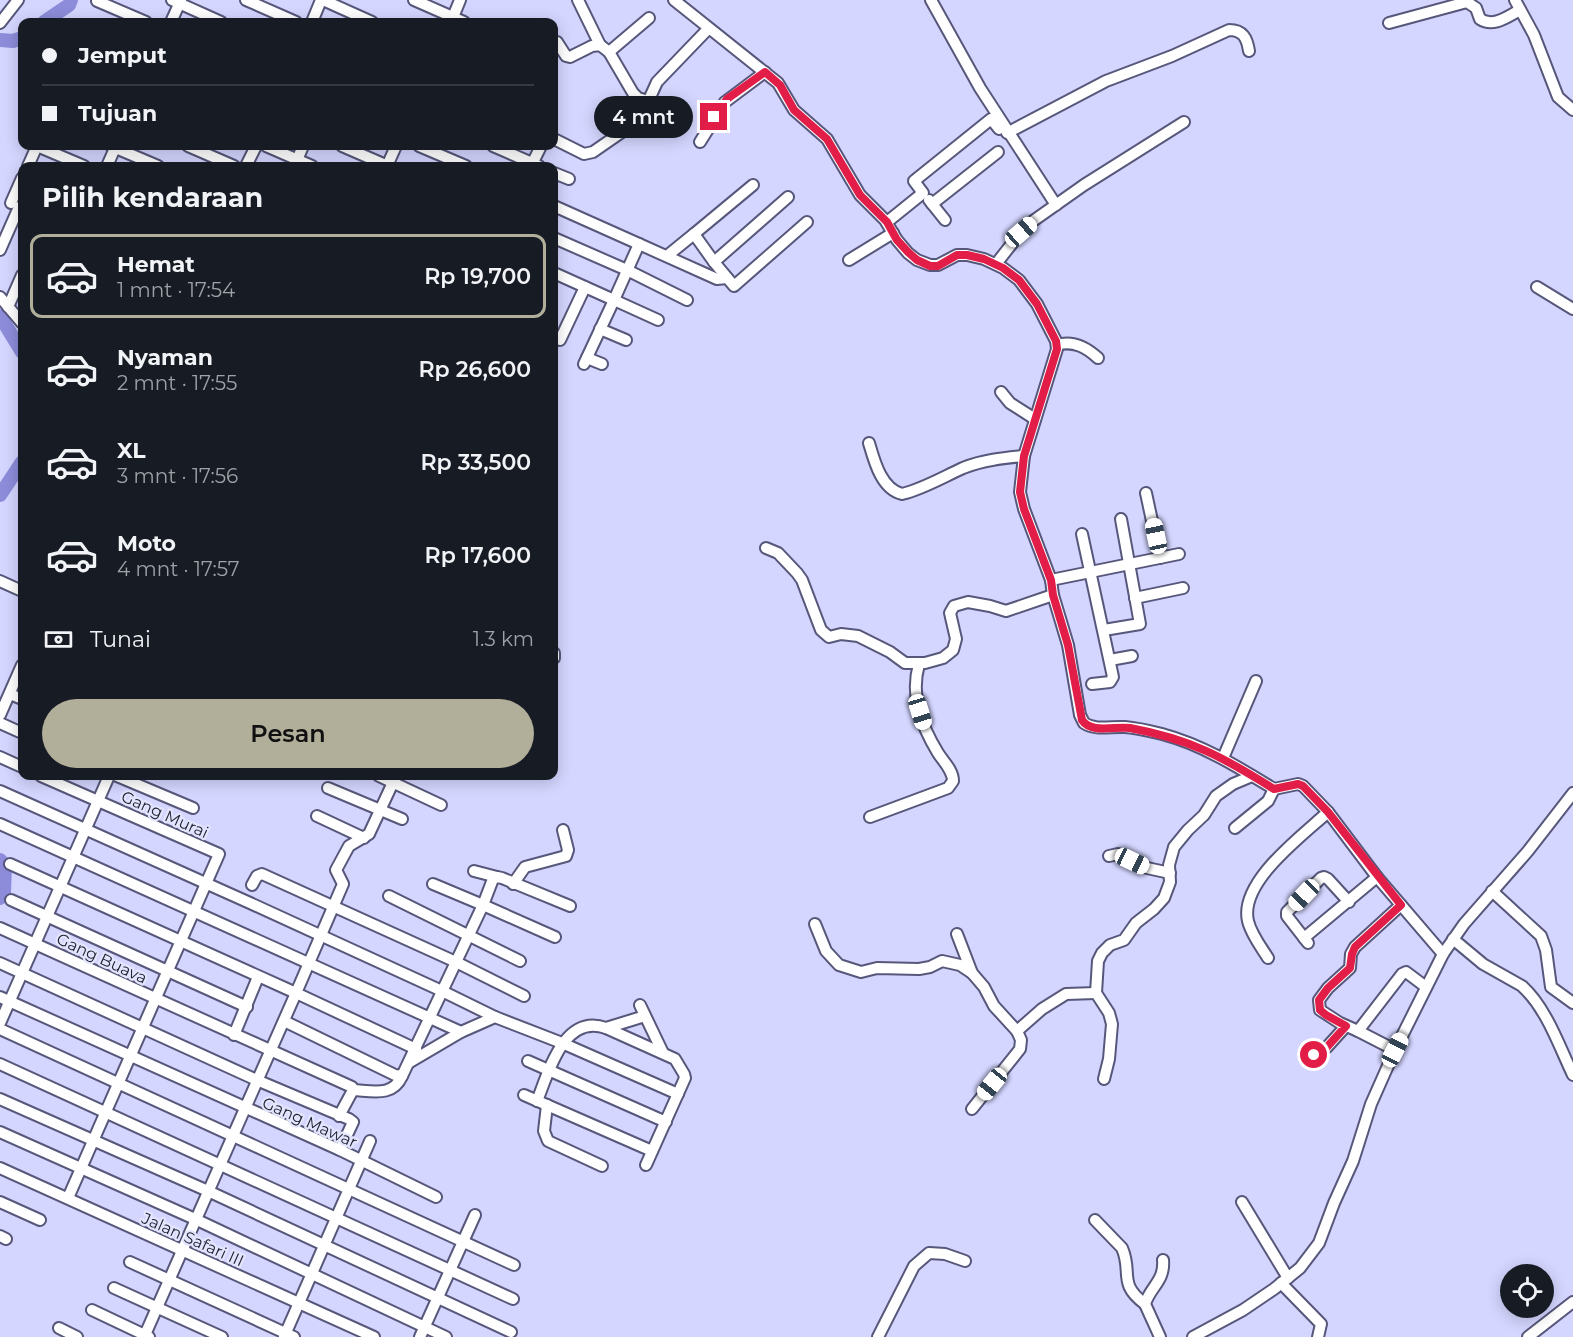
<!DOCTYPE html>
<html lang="id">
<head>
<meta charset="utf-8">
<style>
  :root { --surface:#171b24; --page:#20242c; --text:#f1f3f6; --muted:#9ea1a6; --line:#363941; --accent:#b1af9a }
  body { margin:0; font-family:Montserrat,sans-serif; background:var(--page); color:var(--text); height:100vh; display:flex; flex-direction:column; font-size:22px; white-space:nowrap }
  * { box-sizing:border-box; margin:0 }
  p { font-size:20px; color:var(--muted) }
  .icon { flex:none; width:33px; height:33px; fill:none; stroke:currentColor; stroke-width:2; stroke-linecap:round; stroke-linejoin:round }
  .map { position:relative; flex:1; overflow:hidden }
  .side { position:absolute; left:18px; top:162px; width:540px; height:618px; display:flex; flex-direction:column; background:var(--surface); border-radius:12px; box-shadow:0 3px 15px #0003 }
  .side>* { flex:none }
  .banner { position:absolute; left:18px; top:18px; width:540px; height:132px; border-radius:12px; box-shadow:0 3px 15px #0003; display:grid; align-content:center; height:132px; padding:0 24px; background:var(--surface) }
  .controls { position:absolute; left:1500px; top:1264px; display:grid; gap:12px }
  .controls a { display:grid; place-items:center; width:54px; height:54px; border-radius:50%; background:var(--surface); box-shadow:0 3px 15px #0003; font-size:30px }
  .end { position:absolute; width:27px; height:27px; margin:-14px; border:8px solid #e11d48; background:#fff; box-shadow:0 0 0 3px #fff }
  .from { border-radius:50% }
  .bubble { position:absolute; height:42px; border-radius:21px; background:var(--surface); box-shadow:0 3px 15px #0003; font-size:20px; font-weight:600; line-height:42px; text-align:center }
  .car { position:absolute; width:18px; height:36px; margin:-18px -9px; border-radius:8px; box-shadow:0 0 4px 2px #0007; background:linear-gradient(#fff 24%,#345 0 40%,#fff 0 76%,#345 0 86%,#fff 0) }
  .banner b { display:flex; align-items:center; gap:21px; height:57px; font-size:22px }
  .banner b+b { border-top:2px solid var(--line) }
  .banner i { width:15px; height:15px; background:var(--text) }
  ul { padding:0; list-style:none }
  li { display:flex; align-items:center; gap:18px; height:84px; margin:0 12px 9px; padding:0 12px; border:3px solid transparent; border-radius:12px }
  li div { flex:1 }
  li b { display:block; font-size:22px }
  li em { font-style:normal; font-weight:600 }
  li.active { border-color:var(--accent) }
  li>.icon { width:54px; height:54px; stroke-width:1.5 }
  h2 { padding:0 24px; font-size:27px; line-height:72px }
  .pay { display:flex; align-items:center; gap:15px; height:66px; padding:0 24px; font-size:22px }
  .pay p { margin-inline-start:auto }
  .primary-button { display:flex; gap:12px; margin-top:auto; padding:12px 24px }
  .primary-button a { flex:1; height:69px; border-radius:36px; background:var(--accent); color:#111; font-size:24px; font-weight:600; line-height:69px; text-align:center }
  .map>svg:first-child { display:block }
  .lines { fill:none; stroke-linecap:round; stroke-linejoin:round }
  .river { stroke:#8c8cda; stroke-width:14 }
  .minor-casing { stroke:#56577a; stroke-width:14 }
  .minor { stroke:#fff; stroke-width:10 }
  .route { stroke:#e11d48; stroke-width:8 }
  .labels { text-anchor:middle; stroke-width:4.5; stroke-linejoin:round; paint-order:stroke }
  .street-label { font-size:16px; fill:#222332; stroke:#e3e5fe }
</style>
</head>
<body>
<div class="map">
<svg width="1573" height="1337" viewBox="0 0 1573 1337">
  <rect width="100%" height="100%" fill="#d4d6ff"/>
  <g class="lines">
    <g class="river">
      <polyline points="44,22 69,5 71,0"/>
      <polyline points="0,40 13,41 22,38"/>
      <polyline points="0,316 22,352"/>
      <polyline points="0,495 22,462"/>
      <polyline points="0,860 5,865 4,893 0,898"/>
    </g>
    <defs>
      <g id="minor">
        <polyline points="172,0 221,22"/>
        <polyline points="246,0 296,22"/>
        <polyline points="323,0 372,22"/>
        <polyline points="414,0 464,22"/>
        <polyline points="578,0 600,45"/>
        <path d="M674,0L778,83L794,110L827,139L860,195L885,220L897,240L908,253L917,260L930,265H938L957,255H967L984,259L1003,268L1019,280L1037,304L1056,341L1057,349L1024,456L1020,492L1024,509L1051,580L1053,595L1068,645L1080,715L1084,723C1096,731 1111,726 1125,727C1137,728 1150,731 1162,734C1203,745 1238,767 1274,789L1298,784L1303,786L1328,812L1377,877L1443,954"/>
        <polyline points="931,0 980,88 1056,205"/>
        <polyline points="1515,0 1534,35 1558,97 1573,110"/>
        <polyline points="97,1 146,22"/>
        <polyline points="171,22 181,0"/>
        <polyline points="312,22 321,0"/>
        <polyline points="451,22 460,0"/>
        <polyline points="0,23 18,0"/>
        <path d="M1389,23L1467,2L1476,8L1480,19C1494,28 1508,16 1520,10"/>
        <polyline points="554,45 557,42 566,56 570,57 592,46 600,45 609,52 633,93 638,98 648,101"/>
        <polyline points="609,52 649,18"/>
        <path d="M1007,133L1106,81L1172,56L1229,30C1243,30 1247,38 1249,51"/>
        <polyline points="554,139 584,154 593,152 632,125 642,115 657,82 708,29"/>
        <polyline points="700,142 725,102 765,72"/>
        <polyline points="111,146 158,166"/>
        <polyline points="188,146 234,166"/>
        <polyline points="266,146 312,166"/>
        <polyline points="342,146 388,166"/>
        <polyline points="419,146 466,166"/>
        <polyline points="493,146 539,166"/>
        <polyline points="297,160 303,146"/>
        <polyline points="28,166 37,146 84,166"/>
        <polyline points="107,166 116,146"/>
        <polyline points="246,166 256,146"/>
        <polyline points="387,166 396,146"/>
        <polyline points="531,166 541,146"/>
        <polyline points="554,173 569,179"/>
        <polyline points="788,197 714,262 734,286 807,222"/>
        <polyline points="929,200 945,220"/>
        <polyline points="11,203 22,178"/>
        <polyline points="932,204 998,152"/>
        <polyline points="554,206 639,244"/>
        <polyline points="887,222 923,193 914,181 991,119 999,129"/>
        <polyline points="694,234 753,185"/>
        <polyline points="554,238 627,270 687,300"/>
        <polyline points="0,250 19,207"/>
        <polyline points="667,256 694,234 714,262"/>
        <polyline points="849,260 893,233"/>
        <polyline points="996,264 1021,232 1033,221 1084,185 1184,122"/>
        <polyline points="554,273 614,300 639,244 717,279 727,278"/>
        <polyline points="1537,287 1573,309"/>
        <polyline points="0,297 22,323"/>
        <polyline points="8,307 22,275"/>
        <polyline points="600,329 626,340"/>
        <polyline points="560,340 585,287"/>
        <path d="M1057,345C1073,340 1086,347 1098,358"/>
        <polyline points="587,358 602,364"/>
        <polyline points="584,364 614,300 658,320"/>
        <polyline points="1001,392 1010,403 1035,419"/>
        <path d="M869,443C874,460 881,489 902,494C923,489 943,477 963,468C983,460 1003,458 1024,456"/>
        <polyline points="1146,493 1160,558"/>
        <polyline points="1082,534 1113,677 1110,682 1092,684"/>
        <polyline points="766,548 778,553 797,573 802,580 821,630 829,637 841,634 858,636 890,652 905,663 925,663 943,658 953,650 956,639 950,613 954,606 968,602 990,606 1006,611 1053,595"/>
        <polyline points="1051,580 1179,554"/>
        <polyline points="0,581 22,591"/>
        <polyline points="1135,598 1183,588"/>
        <polyline points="1104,630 1140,624 1121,519"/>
        <polyline points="554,653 554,658"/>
        <polyline points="1110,660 1132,656"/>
        <polyline points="10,694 22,699"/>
        <polyline points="0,715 22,665"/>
        <polyline points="0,723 22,733"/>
        <polyline points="0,757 22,767"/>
        <polyline points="1223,758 1256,681"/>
        <polyline points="41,776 219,854 68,1198"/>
        <polyline points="117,776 193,808"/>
        <polyline points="379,776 441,805"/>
        <polyline points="396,776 369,834 349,846 336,870 343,884 296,993 416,1049"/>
        <polyline points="328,788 402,819"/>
        <polyline points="0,791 250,903 442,991 495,1017"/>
        <polyline points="317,816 364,838"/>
        <path d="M870,817L948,788L953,781C953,770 943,761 938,753C921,725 910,696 919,664"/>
        <polyline points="0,824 461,1032"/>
        <polyline points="1235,828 1268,801 1274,789"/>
        <polyline points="1109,856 1118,854 1147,868 1170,873"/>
        <polyline points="10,864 296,993 144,1337"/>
        <polyline points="474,871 497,877"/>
        <polyline points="513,884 525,867 566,856 568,850 563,830"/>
        <polyline points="252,885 257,876 262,874 456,962 524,996"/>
        <polyline points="1492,891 1541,936 1546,950 1551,987 1573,1003"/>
        <polyline points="389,896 520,961"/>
        <polyline points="11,900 247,1007"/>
        <polyline points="815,924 826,951 839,965 861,972 877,968 919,969 930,967 942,961 960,965 972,973"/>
        <polyline points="0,928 352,1087 353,1090 339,1116"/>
        <polyline points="957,934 972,973 984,987 994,1006 1017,1031 1042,1009 1066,994 1096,993"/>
        <polyline points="555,937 483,905 493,879 497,877 502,878 570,906"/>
        <polyline points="1304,938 1377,877"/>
        <path d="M1453,939L1483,964L1522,986C1547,1009 1559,1046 1573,1075"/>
        <polyline points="1308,943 1287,916 1287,912 1321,878 1324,877 1328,879 1349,902"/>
        <path d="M1268,958C1261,947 1251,934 1248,921C1239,882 1302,836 1328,812"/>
        <polyline points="0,963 259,1081 349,1119 353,1122 340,1150"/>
        <polyline points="0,997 340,1150 436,1197"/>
        <polyline points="640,1005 663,1053"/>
        <polyline points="284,1021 395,1075 402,1076 483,905 433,884"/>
        <polyline points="0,1023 109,776"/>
        <polyline points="606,1028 645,1016"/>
        <polyline points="0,1029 514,1265"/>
        <polyline points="1358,1031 1340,1023 1320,1010 1319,1000 1328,988 1350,968 1351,954 1355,947 1401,905"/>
        <polyline points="234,1035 258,977"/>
        <polyline points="1395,1050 1358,1031 1402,974 1406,972 1426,987"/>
        <polyline points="1314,1055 1327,1047 1346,1026"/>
        <polyline points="528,1061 666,1122"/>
        <polyline points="410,1062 461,1032 495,1017 562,1043 678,1094"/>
        <polyline points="0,1064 513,1299"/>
        <polyline points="1104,1079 1109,1059 1112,1024 1109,1013 1096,993 1098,961 1102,953 1110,945 1124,940 1136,923 1154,909 1164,898 1170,882 1169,865 1174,847 1188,830 1204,815 1216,796 1233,784 1252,776"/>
        <path d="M353,1090C373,1091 393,1097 402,1076"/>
        <polyline points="524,1095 652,1151"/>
        <polyline points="0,1099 208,1191 511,1332"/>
        <path d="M537,1101C549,1071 564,1013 606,1028L675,1059L684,1074L685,1078L646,1165"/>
        <polyline points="547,1105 544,1131 548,1141 602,1166"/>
        <polyline points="972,1109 1020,1049 1021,1040 1017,1031"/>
        <polyline points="0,1132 195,1219 446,1337"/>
        <polyline points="0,1168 374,1337"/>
        <polyline points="0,1202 40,1220"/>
        <polyline points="1242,1202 1288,1278"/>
        <path d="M1095,1220L1122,1248C1133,1273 1117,1283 1145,1304"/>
        <polyline points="0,1236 6,1239"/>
        <polyline points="130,1262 294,1337"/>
        <polyline points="1281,1283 1321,1324 1318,1337"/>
        <polyline points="114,1288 222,1337"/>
        <polyline points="92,1310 149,1337"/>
        <polyline points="59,1328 77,1337"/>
        <polyline points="284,1337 370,1141"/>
        <polyline points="420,1337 475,1215"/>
        <polyline points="878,1337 914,1266 929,1253 945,1254 965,1261"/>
        <path d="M1160,1337L1145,1304C1150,1287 1165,1281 1163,1260"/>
        <polyline points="1193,1337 1243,1310 1274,1289 1300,1268 1319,1243 1334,1203 1353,1161 1371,1104 1395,1050 1443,954 1464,924 1528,851 1573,793"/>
        <polyline points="1528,1337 1573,1302"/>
      </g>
    </defs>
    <use href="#minor" class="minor-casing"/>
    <use href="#minor" class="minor"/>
  </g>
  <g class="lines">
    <path class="route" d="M714,117L727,99L765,72L780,85L794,110L827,139L860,195L887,222L897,240L908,252L917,260L930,266H938L957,255H967L984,259L1003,268L1019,280L1037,304L1056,341L1057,349L1024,456L1020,492L1024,509L1051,580L1053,595L1068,645L1082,720C1091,734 1115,726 1130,728C1190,739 1223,757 1274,789L1298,784L1303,786L1328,812L1401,905L1355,947L1352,954L1350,968L1328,988L1319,1000L1320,1010L1326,1015L1346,1026L1327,1047L1314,1055"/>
  </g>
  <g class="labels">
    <g class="street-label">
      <text transform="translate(165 814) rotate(24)" y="6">Gang Murai</text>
      <text transform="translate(102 958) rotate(25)" y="6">Gang Buava</text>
      <text transform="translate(310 1122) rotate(24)" y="6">Gang Mawar</text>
      <text transform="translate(193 1239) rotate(24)" y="6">Jalan Safari III</text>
    </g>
  </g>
</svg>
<div class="controls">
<a><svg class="icon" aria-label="locate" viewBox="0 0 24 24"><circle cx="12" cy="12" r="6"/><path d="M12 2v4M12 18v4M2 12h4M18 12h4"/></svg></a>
</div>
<i class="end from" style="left:1314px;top:1055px"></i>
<i class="end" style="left:714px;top:117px"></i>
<div class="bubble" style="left:594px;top:96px;width:99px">4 mnt</div>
<i class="car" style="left:1021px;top:232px;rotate:49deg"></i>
<i class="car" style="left:1156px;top:536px;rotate:348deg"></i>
<i class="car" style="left:920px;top:712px;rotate:163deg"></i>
<i class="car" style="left:1132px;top:861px;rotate:115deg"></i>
<i class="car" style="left:1304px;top:895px;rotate:224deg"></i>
<i class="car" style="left:1395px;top:1050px;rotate:27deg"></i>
<i class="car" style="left:992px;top:1084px;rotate:219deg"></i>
<div class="banner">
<b><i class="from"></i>Jemput</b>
<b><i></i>Tujuan</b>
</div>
<section class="side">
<h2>Pilih kendaraan</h2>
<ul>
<li class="active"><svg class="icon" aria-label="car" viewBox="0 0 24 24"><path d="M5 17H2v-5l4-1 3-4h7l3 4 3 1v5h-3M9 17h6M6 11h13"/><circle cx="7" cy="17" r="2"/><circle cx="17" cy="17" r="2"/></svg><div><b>Hemat</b><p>1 mnt · 17:54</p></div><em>Rp 19,700</em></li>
<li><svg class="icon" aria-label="car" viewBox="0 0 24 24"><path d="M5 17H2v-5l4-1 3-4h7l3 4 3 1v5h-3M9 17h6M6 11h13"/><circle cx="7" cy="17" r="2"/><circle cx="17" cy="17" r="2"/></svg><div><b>Nyaman</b><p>2 mnt · 17:55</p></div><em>Rp 26,600</em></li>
<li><svg class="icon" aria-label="car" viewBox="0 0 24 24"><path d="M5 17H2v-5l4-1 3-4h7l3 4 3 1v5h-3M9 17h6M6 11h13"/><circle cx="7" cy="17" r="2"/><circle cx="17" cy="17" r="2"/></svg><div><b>XL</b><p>3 mnt · 17:56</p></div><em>Rp 33,500</em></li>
<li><svg class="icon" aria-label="car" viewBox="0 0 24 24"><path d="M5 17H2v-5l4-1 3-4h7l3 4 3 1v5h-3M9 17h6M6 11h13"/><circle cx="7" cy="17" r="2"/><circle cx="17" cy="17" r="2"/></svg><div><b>Moto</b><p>4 mnt · 17:57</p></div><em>Rp 17,600</em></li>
</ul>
<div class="pay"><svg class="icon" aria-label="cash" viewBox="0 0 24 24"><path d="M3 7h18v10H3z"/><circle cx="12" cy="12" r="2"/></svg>Tunai<p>1.3 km</p></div>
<div class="primary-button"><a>Pesan</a></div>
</section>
</div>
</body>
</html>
